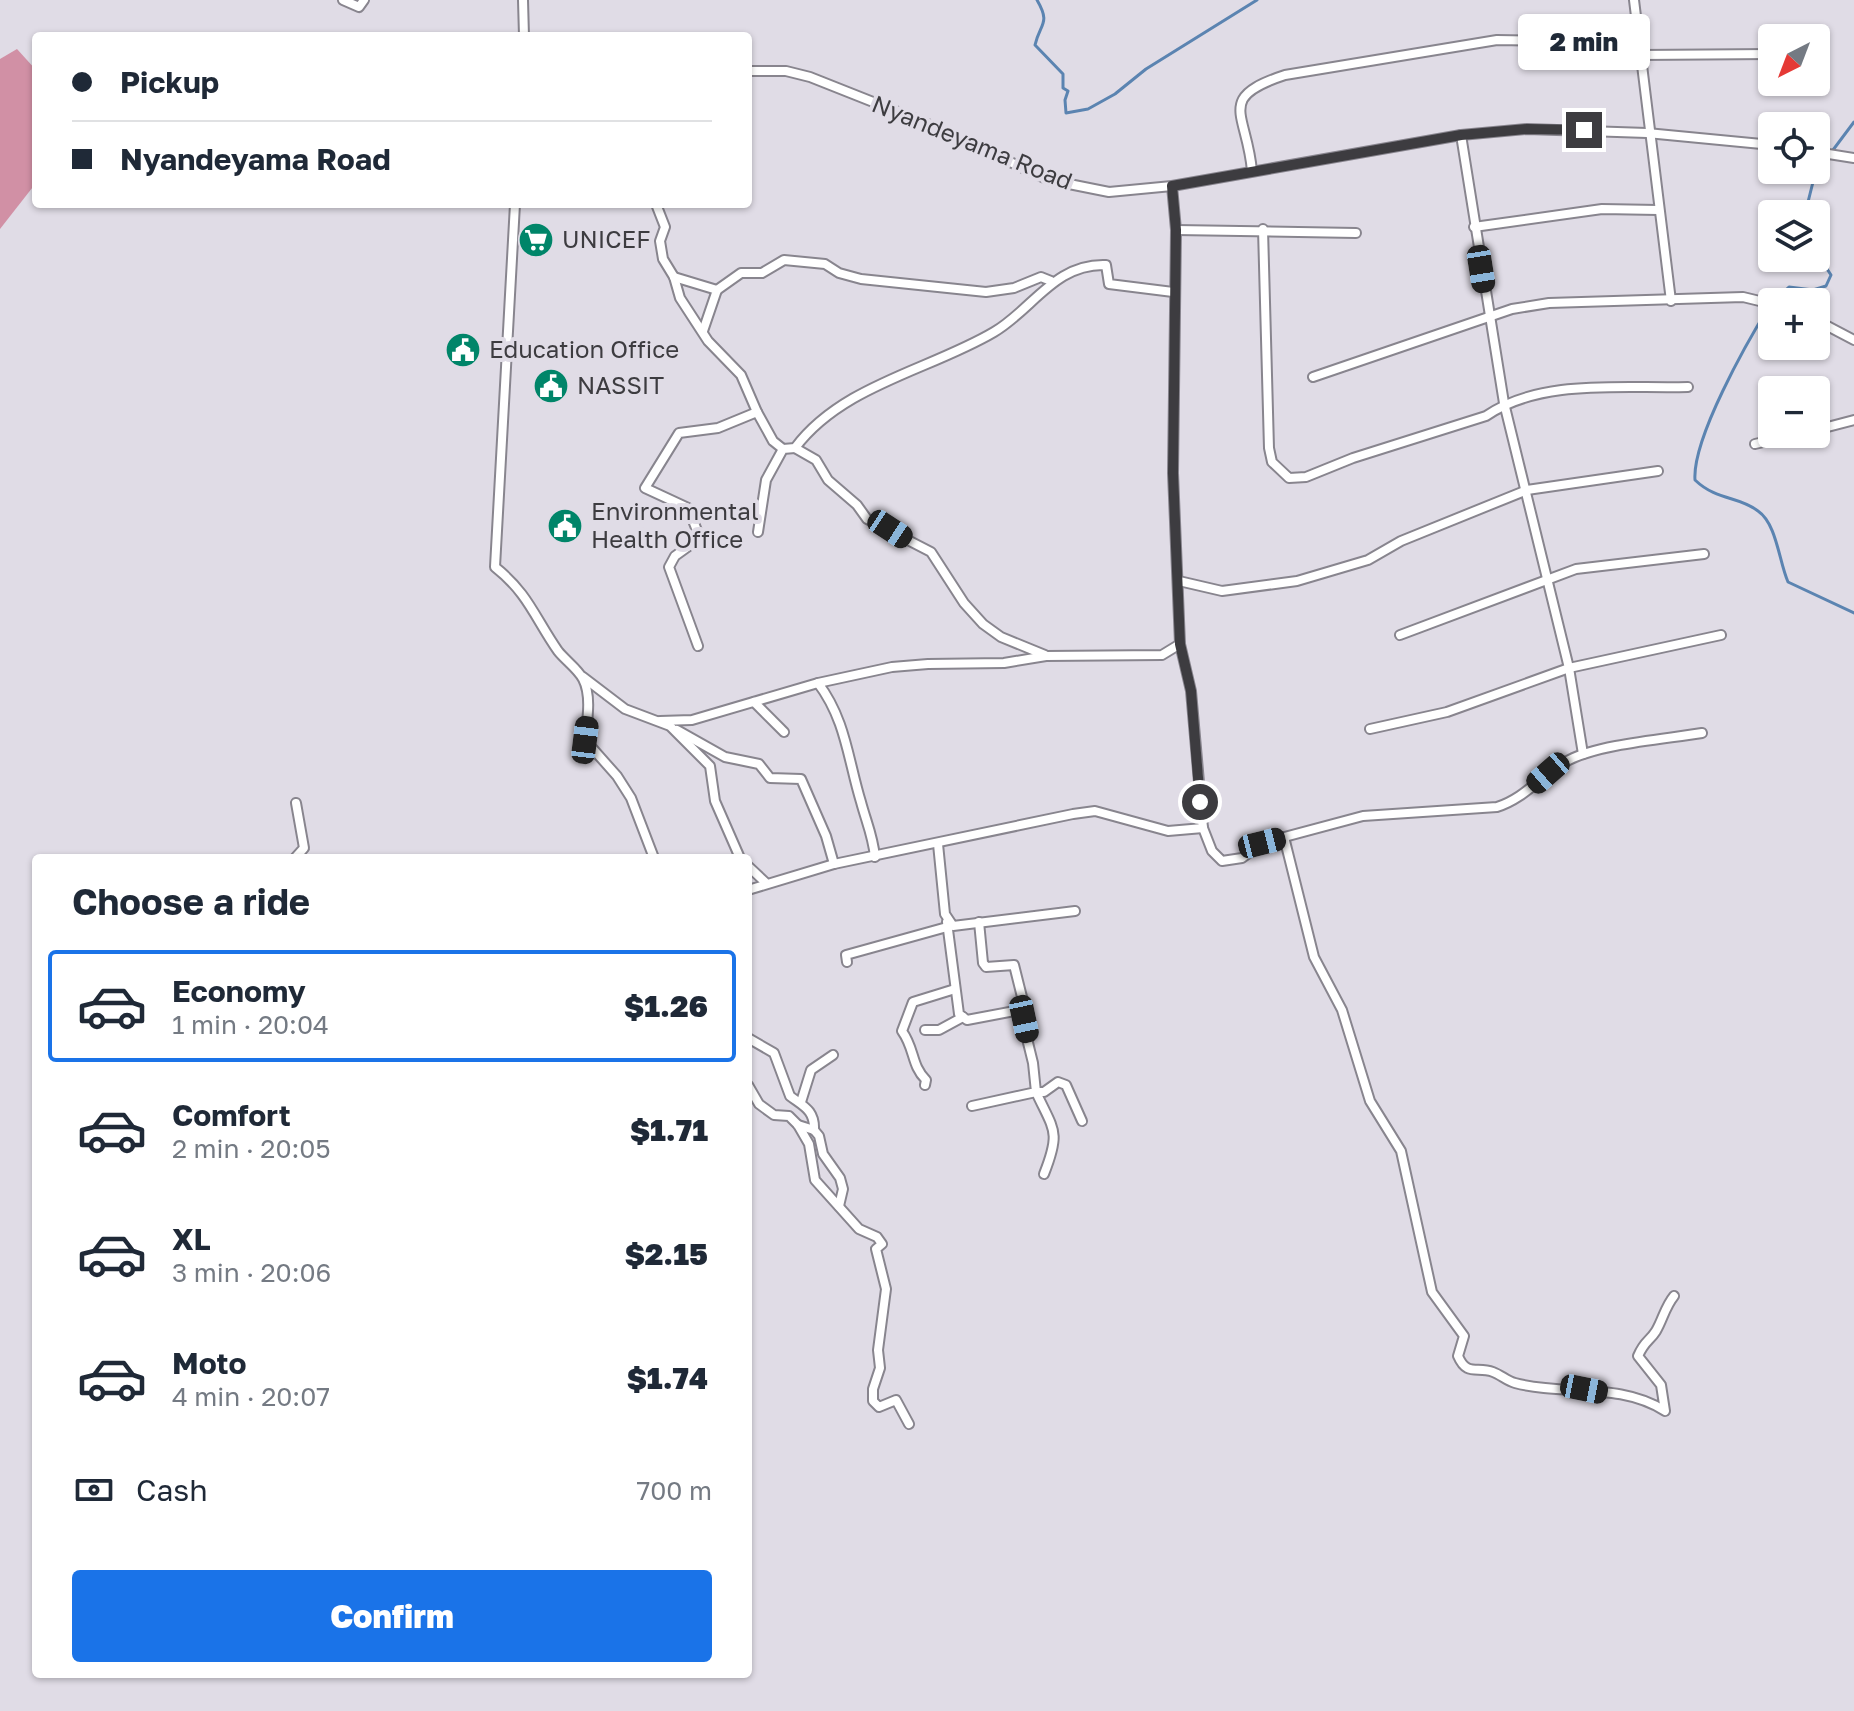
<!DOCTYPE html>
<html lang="en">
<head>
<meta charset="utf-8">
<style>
  :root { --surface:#fff; --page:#f2f2f3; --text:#1f2937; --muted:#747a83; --line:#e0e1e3; --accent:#1a73e8 }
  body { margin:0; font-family:"Golos Text",sans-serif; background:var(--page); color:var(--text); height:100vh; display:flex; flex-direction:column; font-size:30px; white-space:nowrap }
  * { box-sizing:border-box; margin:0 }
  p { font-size:26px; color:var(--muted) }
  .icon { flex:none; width:44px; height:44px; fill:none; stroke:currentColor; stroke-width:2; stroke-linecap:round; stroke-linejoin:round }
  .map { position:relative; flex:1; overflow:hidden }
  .sheet { position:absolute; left:32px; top:854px; width:720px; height:824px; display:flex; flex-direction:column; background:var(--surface); border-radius:8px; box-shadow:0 2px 6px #0004 }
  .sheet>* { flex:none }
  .top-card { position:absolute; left:32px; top:32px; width:720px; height:176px; border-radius:8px; box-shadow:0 2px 6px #0004; display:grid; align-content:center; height:176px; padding:0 40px; background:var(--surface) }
  .needle { width:52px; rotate:222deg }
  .controls { position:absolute; left:1758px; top:24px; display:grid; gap:16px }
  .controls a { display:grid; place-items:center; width:72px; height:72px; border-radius:8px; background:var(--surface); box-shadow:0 2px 6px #0004; font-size:40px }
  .end { position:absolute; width:36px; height:36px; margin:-18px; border:10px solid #3d3c40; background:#fff; box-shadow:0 0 0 4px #fff }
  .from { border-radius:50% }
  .bubble { position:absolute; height:56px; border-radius:8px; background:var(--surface); box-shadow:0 2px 6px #0004; font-size:26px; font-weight:800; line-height:56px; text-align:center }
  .car { position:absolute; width:24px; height:48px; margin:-24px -12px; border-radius:10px; box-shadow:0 0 6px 2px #0007; background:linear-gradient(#222 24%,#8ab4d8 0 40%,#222 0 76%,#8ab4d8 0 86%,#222 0) }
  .top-card b { display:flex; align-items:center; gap:28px; height:76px; font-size:30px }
  .top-card b+b { border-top:2px solid var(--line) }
  .top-card i { width:20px; height:20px; background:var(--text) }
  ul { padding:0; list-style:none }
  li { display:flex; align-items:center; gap:24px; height:112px; margin:0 16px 12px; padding:0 24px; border:4px solid transparent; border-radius:8px }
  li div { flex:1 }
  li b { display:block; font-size:30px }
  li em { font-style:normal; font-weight:800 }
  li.active { border-color:var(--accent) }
  li>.icon { width:72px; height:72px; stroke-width:1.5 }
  h2 { padding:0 40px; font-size:36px; line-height:96px }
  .pay { display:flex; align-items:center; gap:20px; height:88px; padding:0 40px; font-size:30px }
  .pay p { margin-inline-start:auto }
  .button { display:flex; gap:16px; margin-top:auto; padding:16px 40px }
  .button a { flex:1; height:92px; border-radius:8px; background:var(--accent); color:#fff; font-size:32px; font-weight:800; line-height:92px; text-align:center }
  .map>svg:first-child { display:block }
  .forest { fill:#d190a5 }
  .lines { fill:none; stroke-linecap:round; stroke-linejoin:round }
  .stream { stroke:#5b84b1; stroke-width:3 }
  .street-casing { stroke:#88858e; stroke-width:12 }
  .street { stroke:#fff; stroke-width:8 }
  .route { stroke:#3d3c40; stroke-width:10 }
  .labels { text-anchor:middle; stroke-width:8; stroke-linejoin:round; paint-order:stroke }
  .street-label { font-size:24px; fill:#3d3c40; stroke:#e0dce6 }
  .poi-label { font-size:24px; fill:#3d3c40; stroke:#e0dce6; text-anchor:start }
</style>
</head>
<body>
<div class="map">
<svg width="1854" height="1711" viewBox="0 0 1854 1711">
  <rect width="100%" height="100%" fill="#e0dce6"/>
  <polygon class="forest" points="17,49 36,70 36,183 0,229 0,59"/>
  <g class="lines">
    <g class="stream">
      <path d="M1037,0C1051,24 1040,23 1035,45L1063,74V88L1068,91L1065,100L1066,113L1088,109L1115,94L1146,69L1257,0"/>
      <polyline points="1833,150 1854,122"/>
      <polyline points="1805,214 1817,166"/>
      <polyline points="1772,302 1789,287 1813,290 1826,286 1831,275 1816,252"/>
      <path d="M1770,305C1747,342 1692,439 1695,480C1717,501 1739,496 1758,511C1777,524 1779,562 1788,582L1854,613"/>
    </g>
    <defs>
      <g id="street">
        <polyline points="343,0 359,7 364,0"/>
        <polyline points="523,0 524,36"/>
        <polyline points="1634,0 1671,301"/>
        <polyline points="1640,55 1772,54"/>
        <polyline points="748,71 786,71 810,77 921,121 1049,180 1109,192 1172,186 1461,135 1527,129 1647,133 1772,145"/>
        <polyline points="1461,135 1504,403 1569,668 1583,754"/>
        <polyline points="1816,152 1854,158"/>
        <path d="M1252,171C1247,113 1215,98 1285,75L1497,40L1638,43"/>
        <path d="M1172,186L1176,230L1173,473L1180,644L1191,691L1203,828L1212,851L1222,861L1242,858L1262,843L1363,816L1497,807C1526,798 1543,773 1569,760C1600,744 1666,739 1702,733"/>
        <path d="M515,204L495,567C528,593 535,618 558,651C565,660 578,669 583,679C592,696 587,722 585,740L617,776L631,798L654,858"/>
        <polyline points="656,204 665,227 660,241 663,259 674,277 680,298 708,341 741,375 757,412"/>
        <polyline points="1474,227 1602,209 1658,210"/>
        <path d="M1263,229L1269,448L1272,462L1289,478L1306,477L1353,458L1486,416C1541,378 1624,389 1688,387"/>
        <polyline points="1176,230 1356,233"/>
        <polyline points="674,277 717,290 703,331"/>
        <polyline points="717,290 741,273 762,273 784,260 825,264 839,273 861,279 986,292 1014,288 1041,277 1051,281"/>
        <polyline points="1816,320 1854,340"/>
        <polyline points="1313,377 1512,309 1549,303 1743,297 1772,304"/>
        <polyline points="1816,430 1854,420"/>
        <polyline points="1755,444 1798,434"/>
        <polyline points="795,448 816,460 828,480 857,505 867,519 931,552 964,603 983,624 1001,637 1045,655"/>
        <path d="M758,532L766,480L783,449L795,448C842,385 930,370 994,332C1033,309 1055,263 1106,265L1109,284L1173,292"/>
        <polyline points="1179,581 1222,591 1297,581 1368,560 1401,541 1527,490 1658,471"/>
        <polyline points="1400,635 1576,569 1704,554"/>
        <polyline points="698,646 669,567 675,556 700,538 688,508 645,488 679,433 718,428 757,412 773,441 783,449"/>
        <polyline points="583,677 625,709 670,726 710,766 715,801 740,858"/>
        <polyline points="754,702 784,732"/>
        <polyline points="660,721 692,720 818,683"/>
        <polyline points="1370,729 1447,712 1569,668 1721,635"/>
        <polyline points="677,730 725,757 759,764 770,778 801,779 826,836 834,864"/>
        <path d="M1284,837L1314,957L1342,1010L1370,1101L1401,1151L1432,1292L1464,1336L1458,1356C1467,1377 1477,1366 1493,1372C1501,1375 1507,1381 1515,1383C1564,1396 1620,1382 1665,1411L1661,1385L1638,1356C1645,1340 1649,1342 1656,1331C1663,1319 1665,1307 1674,1296"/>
        <polyline points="938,844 945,914 953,926 1075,911"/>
        <path d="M875,857C873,836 866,821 861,802C848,760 846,720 818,683L892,667L928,664L1004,663L1046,656L1162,655L1180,644"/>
        <polyline points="295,858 304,848 296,803"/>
        <polyline points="748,866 765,882"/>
        <polyline points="748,890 834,864 1073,814 1095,811 1168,831 1203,828"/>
        <polyline points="947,922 959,1014 967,1020 1020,1010 1024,1005 1014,965 986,967 983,963 979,922"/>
        <polyline points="847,962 846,955 947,927"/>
        <polyline points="925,1030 939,1030 963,1017"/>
        <path d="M748,1038L774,1053L790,1096C803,1106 815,1110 814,1130"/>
        <polyline points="748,1085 759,1104 774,1115 789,1116 798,1125 809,1144 815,1180 859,1229 877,1237 882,1244 876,1249 886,1289 878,1350 880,1368 873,1389 873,1401 879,1407 896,1400 909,1424"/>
        <path d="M925,1085L926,1080C911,1065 915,1049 902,1031L913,1002L955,989"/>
        <polyline points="801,1102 811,1070 833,1055"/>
        <polyline points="972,1106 1036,1092 1033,1063 1020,1010"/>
        <polyline points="798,1125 814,1130 819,1136 823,1154 840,1178 843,1189 839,1206"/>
        <path d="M1044,1174C1061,1131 1054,1131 1036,1092H1044L1058,1082L1066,1085L1082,1121"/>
      </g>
    </defs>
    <use href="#street" class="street-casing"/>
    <use href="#street" class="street"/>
  </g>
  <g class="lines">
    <polyline class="route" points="1200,802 1191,691 1180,644 1173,473 1176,230 1172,186 1461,135 1527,129 1584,130"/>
  </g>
  <defs>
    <symbol id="supermarket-disc" viewBox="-11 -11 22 22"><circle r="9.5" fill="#008569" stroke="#e0dce6"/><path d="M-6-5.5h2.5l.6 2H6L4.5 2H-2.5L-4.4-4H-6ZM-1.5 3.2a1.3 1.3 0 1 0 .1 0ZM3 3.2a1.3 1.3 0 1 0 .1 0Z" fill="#fff"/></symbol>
    <symbol id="civic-disc" viewBox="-11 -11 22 22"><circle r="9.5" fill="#008569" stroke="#e0dce6"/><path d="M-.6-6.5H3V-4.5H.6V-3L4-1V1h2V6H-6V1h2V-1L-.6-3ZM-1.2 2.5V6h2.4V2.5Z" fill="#fff"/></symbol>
  </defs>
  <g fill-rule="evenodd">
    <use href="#supermarket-disc" x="516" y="220" width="40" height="40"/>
    <use href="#civic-disc" x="443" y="330" width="40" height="40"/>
    <use href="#civic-disc" x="531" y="366" width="40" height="40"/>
    <use href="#civic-disc" x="545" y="506" width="40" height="40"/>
  </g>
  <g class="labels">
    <g class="street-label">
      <text transform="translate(972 143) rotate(22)" y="8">Nyandeyama Road</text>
    </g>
    <g class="poi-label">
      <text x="562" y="248">UNICEF</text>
      <text x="489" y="358">Education Office</text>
      <text x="577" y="394">NASSIT</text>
      <text x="591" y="520">Environmental<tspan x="591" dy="28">Health Office</tspan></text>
    </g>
  </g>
</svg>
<div class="controls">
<a><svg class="needle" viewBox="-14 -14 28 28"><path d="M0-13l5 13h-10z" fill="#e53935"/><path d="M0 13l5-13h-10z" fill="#747a83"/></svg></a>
<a><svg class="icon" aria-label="locate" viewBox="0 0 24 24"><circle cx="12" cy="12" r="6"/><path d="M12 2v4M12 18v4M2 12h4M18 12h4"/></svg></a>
<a><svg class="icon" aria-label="layers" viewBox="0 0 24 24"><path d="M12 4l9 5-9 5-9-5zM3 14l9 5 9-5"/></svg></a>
<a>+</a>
<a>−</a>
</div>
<i class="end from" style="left:1200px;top:802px"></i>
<i class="end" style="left:1584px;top:130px"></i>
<div class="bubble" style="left:1518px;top:14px;width:132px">2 min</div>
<i class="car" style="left:1481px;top:269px;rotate:171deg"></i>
<i class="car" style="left:890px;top:529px;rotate:123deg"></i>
<i class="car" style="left:585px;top:740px;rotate:7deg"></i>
<i class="car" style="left:1548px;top:773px;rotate:229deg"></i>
<i class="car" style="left:1262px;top:843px;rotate:76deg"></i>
<i class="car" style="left:1024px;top:1019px;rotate:168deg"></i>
<i class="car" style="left:1584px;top:1389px;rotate:101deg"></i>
<div class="top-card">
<b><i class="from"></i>Pickup</b>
<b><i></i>Nyandeyama Road</b>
</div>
<section class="sheet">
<h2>Choose a ride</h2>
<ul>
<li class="active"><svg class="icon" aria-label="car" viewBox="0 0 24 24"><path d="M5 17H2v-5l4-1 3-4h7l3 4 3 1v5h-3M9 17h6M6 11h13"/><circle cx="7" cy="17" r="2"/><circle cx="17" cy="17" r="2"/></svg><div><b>Economy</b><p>1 min · 20:04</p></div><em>$1.26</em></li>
<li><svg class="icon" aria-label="car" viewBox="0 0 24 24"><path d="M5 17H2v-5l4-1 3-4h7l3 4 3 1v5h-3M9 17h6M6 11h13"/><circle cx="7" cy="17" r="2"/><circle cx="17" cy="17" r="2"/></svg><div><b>Comfort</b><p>2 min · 20:05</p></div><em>$1.71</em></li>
<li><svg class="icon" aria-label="car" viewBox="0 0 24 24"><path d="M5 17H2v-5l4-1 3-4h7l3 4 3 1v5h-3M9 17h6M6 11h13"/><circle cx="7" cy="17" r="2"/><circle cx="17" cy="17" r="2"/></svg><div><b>XL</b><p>3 min · 20:06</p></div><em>$2.15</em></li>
<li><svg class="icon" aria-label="car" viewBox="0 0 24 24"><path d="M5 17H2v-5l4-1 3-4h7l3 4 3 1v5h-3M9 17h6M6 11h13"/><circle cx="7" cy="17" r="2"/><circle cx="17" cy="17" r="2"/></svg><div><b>Moto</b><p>4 min · 20:07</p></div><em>$1.74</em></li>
</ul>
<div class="pay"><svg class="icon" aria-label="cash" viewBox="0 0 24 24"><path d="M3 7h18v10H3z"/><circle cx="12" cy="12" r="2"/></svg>Cash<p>700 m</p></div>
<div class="button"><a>Confirm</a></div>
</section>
</div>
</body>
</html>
